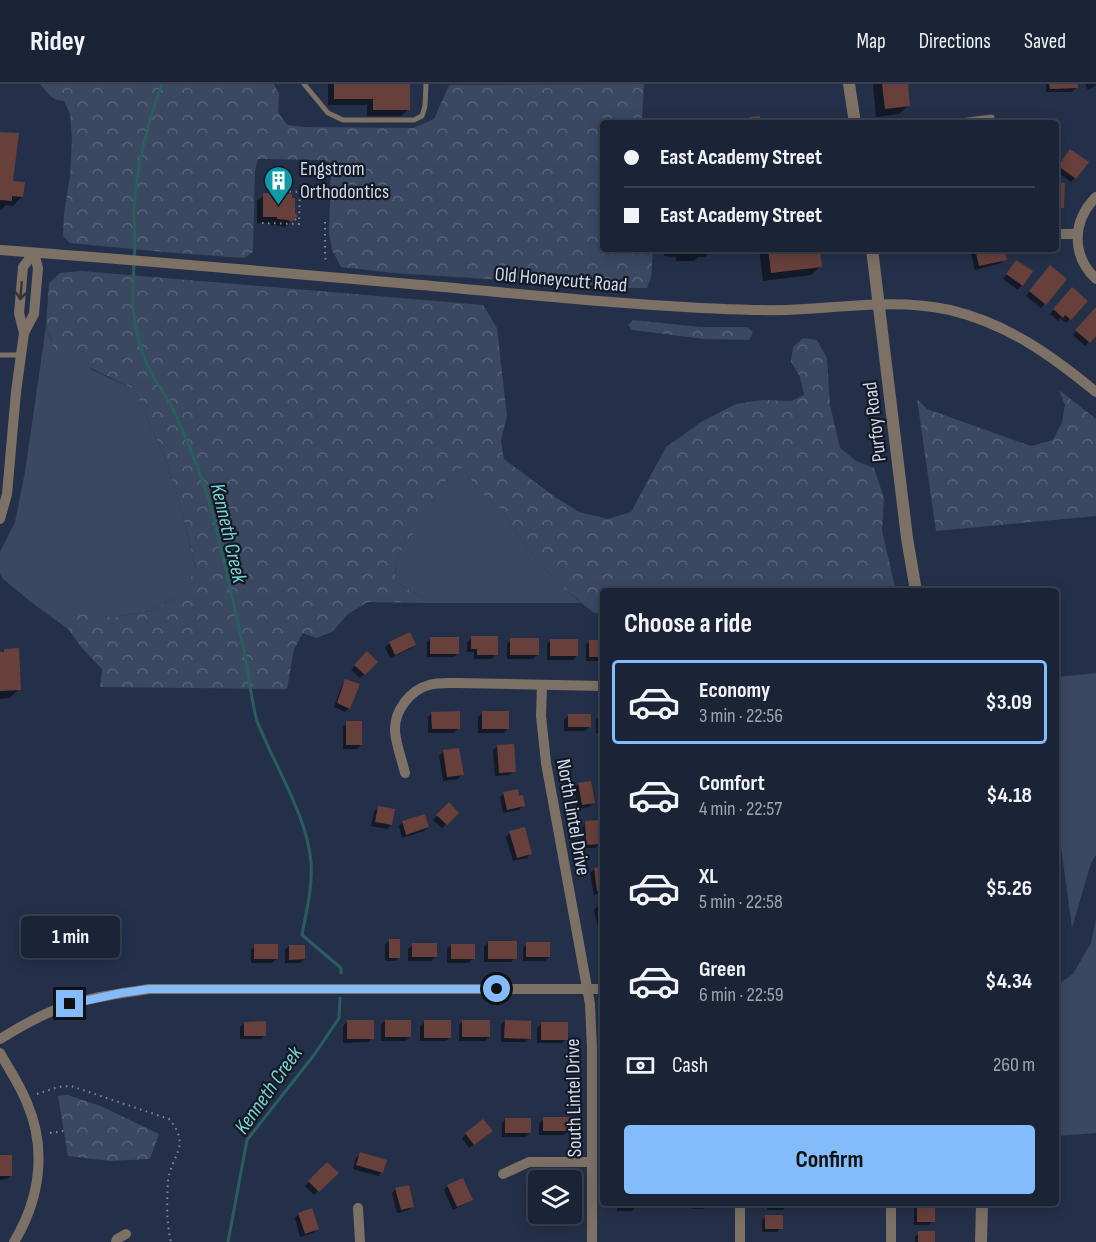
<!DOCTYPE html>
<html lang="en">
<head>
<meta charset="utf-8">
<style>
  :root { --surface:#1b2437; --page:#283042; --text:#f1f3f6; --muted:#a0a4ad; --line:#394152; --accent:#84bcfb }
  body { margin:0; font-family:"Sofia Sans Condensed",sans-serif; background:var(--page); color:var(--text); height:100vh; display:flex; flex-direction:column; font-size:22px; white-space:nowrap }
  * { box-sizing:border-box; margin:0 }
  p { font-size:20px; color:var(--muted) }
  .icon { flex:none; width:33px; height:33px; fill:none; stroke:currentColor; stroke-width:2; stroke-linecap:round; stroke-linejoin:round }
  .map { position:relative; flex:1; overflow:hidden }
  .details { position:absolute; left:600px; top:504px; width:459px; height:618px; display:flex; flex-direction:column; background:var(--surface); border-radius:6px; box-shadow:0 3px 15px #0003,0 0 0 2px var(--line) }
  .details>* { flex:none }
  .guide { position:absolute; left:600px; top:36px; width:459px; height:132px; border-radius:6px; box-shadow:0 3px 15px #0003,0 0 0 2px var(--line); display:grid; align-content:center; height:132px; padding:0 24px; background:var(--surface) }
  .fabs { position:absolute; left:528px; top:1086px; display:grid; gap:12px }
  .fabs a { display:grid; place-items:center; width:54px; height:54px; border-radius:6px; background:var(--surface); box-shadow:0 3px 15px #0003,0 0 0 2px var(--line); font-size:30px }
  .end { position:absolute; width:27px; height:27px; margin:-14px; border:8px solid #84bcfb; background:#111; box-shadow:0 0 0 3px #111 }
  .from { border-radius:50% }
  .bubble { position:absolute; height:42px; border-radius:6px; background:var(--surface); box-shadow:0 3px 15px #0003,0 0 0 2px var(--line); font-size:20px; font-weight:700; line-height:42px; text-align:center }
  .guide b { display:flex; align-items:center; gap:21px; height:57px; font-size:22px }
  .guide b+b { border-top:2px solid var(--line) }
  .guide i { width:15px; height:15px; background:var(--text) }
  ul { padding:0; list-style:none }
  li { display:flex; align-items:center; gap:18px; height:84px; margin:0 12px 9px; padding:0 12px; border:3px solid transparent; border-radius:6px }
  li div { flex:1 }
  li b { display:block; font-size:22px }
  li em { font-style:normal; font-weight:700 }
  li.current { border-color:var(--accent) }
  li>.icon { width:54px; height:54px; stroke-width:1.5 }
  h2 { padding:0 24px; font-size:27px; line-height:72px }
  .pay { display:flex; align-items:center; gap:15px; height:66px; padding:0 24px; font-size:22px }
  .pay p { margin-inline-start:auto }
  .primary-button { display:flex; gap:12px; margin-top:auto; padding:12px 24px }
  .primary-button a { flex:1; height:69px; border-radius:6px; background:var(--accent); color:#111; font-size:24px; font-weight:700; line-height:69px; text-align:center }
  header { display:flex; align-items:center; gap:36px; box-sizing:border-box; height:84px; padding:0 30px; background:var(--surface); border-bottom:2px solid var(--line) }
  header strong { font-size:28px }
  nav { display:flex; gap:33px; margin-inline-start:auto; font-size:21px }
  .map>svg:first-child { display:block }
  .green { fill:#3a4862 }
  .forest { fill:url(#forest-crowns) }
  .shadow { fill:#0007 }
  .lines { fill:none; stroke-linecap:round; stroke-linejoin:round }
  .stream { stroke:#295e5f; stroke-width:3 }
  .building { fill:#673f3b }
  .path { stroke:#818b9f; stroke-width:2; stroke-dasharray:1.5 4.5; stroke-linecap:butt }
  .service { stroke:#7d7166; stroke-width:5 }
  .minor { stroke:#7d7166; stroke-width:10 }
  .tertiary { stroke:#7d7166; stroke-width:12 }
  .oneway { stroke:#333338 }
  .route { stroke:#84bcfb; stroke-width:8 }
  .labels { text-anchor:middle; stroke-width:4.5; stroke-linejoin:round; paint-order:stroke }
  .poi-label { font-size:20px; fill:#d1d9ea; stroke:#131924; text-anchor:start }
  .street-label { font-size:20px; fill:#d1d9ea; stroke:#131924 }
  .water-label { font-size:21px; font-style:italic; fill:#79d3d4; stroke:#131924 }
</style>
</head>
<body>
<header>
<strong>Ridey</strong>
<nav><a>Map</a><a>Directions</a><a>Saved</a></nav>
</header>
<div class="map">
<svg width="1096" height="1158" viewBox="0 0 1096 1158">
  <defs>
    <pattern id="forest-crowns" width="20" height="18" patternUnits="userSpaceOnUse" patternTransform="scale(1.5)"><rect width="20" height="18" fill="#3a4862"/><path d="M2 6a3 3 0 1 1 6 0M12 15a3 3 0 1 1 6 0" fill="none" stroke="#556279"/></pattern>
  </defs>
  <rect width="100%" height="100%" fill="#243049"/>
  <g class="green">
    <polygon points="46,242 51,257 94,287 134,305 164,371 179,417 196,486 180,512 150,527 115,533 75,531 68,545 36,522 3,495 0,490 0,468 15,438 25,388"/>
    <path d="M462,384L480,408L502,426L530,468L560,501L581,519H424L425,514L395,498C395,491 395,482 397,475C403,460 415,449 423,435C435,417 441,394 462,384Z"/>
    <polygon points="1096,589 1096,771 1091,779 1072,844 1056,727 1056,593"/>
    <polygon points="1096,835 1096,1049 1056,1052 1056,902 1073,890 1091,859"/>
  </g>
  <g class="forest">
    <path d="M40,0H274L279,10L278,28L287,41L305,43L414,44L434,35L449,1L644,0L642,36L647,39H603V165H653L651,194L647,204H629L394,189L341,183L332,166L329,150L331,80L324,76L258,75L255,87L253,168L244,174L164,168L70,159L63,152L64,129L70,92L72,55L70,30L64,17C52,17 47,8 40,0Z"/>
    <path d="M82,187L483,221L497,244L507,332L501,357L504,375L555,413L579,428L608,435L631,428L666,363L701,338L736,320L762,316L791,317L804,311L800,293L791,278L793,263L803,254L817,256L827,274L830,321L840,364L856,377L874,384L884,414L882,447L896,507H603V530L594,529L560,501L530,468L502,426L480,408L462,384C441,394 435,417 423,436C415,449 403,460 397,475C395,482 395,491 395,498L425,514L424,519L368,518L348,530L332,548L316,554L303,549L294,565L287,605L100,603L102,585L82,564L68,545L75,530L115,533L150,527L180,512L196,485L179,417L164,371L134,305L55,267L46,242L49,199L60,189Z"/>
    <polygon points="633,236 700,243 747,243 753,248 749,256 704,255 632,246 628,241"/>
    <polygon points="1059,306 1096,335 1096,432 936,447 917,315 927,325 1031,362 1053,356 1062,338 1065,321"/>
    <polygon points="68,1011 103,1023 159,1050 150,1075 110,1077 68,1072 58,1012"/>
  </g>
  <g class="shadow">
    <polygon points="328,0 408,0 408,26 401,32 367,32 367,21 328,21"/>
    <polygon points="873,0 906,0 909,21 899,30 876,33"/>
    <polygon points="1046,0 1076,0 1076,4 1072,8 1046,8"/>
    <polygon points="1085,0 1096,0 1096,1 1088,6"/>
    <polygon points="0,50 12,98 22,112 13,122 6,121 1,126 0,125"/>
    <polygon points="1066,71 1075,94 1071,98 1056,87 1056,85"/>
    <polygon points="264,111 296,132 284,144 281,142 271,141 271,139 257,139 257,117"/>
    <polygon points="664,165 713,165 705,173 698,173 694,177 676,177 676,173 664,172"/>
    <polygon points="759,165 818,165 821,182 811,191 763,197"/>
    <polygon points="970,165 1003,165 1005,175 1001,179 975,186"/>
    <polygon points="1016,178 1031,188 1018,206 1003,195"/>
    <polygon points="1046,187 1065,196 1041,224 1026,212"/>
    <polygon points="1072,205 1086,217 1066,239 1060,234 1058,237 1050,230"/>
    <polygon points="1096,226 1096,250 1085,262 1073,251 1091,230"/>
    <polygon points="431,554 458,569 454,573 427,573 427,558"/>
    <polygon points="472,554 496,570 492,575 474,575 474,568 467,568 467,558"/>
    <polygon points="511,556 537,571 533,575 507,575 507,560"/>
    <polygon points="551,556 577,572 573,576 547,576 547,560"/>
    <polygon points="590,557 603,557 603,577 586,577 586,561"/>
    <polygon points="390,559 415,561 410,565 390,574 385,563"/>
    <polygon points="5,566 19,605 10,614 0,615 0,570"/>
    <polygon points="367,570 376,578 360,594 351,586"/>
    <polygon points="346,597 349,624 345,628 334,623 342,601"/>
    <polygon points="432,629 459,644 454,649 428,649 428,633"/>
    <polygon points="482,629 508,644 504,649 478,649 478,633"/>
    <polygon points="568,632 589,643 585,647 564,647 564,636"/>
    <polygon points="600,632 603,632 603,649 596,649 596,636"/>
    <polygon points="347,639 361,661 357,665 343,665 343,643"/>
    <polygon points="498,662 514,687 510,691 495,692 493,666"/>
    <polygon points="444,667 462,690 458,695 443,697 439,672"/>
    <polygon points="578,700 593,719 589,723 578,725 574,704"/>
    <polygon points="504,709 518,714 523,722 519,726 503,729 500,713"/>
    <polygon points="449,720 457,729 442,744 433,736"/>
    <polygon points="378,724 391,741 387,745 371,742 374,728"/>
    <polygon points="403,738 428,743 424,747 402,754 399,742"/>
    <polygon points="586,739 599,760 595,764 583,764 582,743"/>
    <polygon points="510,749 531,769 527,774 513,777 506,753"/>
    <polygon points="603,784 603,809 594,811 590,789 595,785"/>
    <polygon points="603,821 603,845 599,846 594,826 598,822"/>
    <polygon points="389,857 399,873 395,877 385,877 385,861"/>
    <polygon points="489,858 515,874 511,878 484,878 484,862"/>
    <polygon points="527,860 549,873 545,877 523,877 523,864"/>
    <polygon points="413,861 435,873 431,877 408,877 408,865"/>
    <polygon points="451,861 473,874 469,879 447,879 447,865"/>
    <polygon points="255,862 276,875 272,879 251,879 251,866"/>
    <polygon points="289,862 304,875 300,879 285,879 285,866"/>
    <polygon points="385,937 410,952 406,957 381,957 381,941"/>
    <polygon points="463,937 489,953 485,957 459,957 459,941"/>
    <polygon points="505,937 529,954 525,958 501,958 501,941"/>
    <polygon points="347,938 372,954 368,958 343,959 343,942"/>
    <polygon points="425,938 450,953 446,957 420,957 420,942"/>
    <polygon points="244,939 265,951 261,955 240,955 240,943"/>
    <polygon points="541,940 566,955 562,959 537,959 537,944"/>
    <polygon points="506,1035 530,1048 526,1053 502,1053 502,1039"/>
    <polygon points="544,1035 568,1047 564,1051 539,1051 539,1039"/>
    <polygon points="483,1037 487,1051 469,1064 462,1054"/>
    <polygon points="361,1070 382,1088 378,1092 353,1085 356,1074"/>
    <polygon points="0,1073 11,1091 7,1095 0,1096"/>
    <polygon points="327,1080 336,1089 314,1111 305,1102"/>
    <polygon points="448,1102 471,1115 467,1119 453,1126 444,1106"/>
    <polygon points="396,1105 413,1122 409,1126 397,1129 392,1109"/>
    <polygon points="617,1119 636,1119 636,1122 632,1127 617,1127"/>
    <polygon points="692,1119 708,1119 708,1121 704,1125 692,1125"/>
    <polygon points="767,1119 787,1119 787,1122 783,1126 767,1126"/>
    <polygon points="837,1119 857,1119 854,1122 837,1122"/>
    <polygon points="914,1119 933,1119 933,1137 929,1141 914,1141"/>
    <polygon points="299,1130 317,1145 313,1149 300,1153 295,1134"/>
    <polygon points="539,1130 558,1130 556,1131 539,1131"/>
    <polygon points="766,1133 781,1144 777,1148 762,1148 762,1137"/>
    <polygon points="919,1149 933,1158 915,1158 915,1153"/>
  </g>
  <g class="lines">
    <g class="stream">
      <path d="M162,0C147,40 137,81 134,123C133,135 135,148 135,160C133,204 128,237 147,280C153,295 164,308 172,323C186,353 199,384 209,416C217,445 223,474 230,504C235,526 240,548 245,570C249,593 251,615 257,637C274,681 307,731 311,778C313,802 306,829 302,851L341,884V889"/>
      <polyline points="228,1158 247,1056 314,971 339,934 340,914"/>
    </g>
  </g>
  <g class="building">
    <polygon points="334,0 410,0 410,26 373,26 373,15 334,15"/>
    <polygon points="882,0 908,0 910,22 885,25"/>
    <polygon points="1049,0 1078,0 1078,4 1050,5"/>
    <polygon points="760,32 760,39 749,39 749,33"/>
    <polygon points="0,48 19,49 13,97 25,98 23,113 12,112 12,117 0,116"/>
    <polygon points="1070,65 1089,78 1076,95 1058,82"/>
    <polygon points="1056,98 1065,99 1064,124 1056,124"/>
    <polygon points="263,109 292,110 292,114 295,114 295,129 298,132 291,138 288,136 277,135 277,133 263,133"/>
    <polygon points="684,165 705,165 705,169 684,168"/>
    <polygon points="768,165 820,165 822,183 771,189"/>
    <polygon points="975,165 1004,165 1007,176 979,182"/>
    <polygon points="1016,176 1033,187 1023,202 1006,190"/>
    <polygon points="1050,181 1067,195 1046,221 1029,207"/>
    <polygon points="1072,203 1088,217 1071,236 1065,231 1063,234 1053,225"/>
    <polygon points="1096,223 1096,252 1090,259 1075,246"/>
    <polygon points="410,548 416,561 395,571 389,558"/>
    <polygon points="471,552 498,552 498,571 477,571 477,565 471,565"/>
    <rect x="430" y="553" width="29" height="17"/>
    <rect x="510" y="554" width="29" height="17"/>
    <rect x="550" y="555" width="28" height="17"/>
    <rect x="589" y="556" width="14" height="17"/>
    <polygon points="19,564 21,606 0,607 0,568 4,568 4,565"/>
    <polygon points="367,567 378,578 365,591 354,581"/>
    <polygon points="345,595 360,600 350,625 337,619"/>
    <polygon points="460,627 460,645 432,645 431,628"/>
    <rect x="482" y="627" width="27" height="18"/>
    <rect x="568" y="630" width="23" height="13"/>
    <rect x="599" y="630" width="4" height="15"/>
    <rect x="346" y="637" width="16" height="24"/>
    <polygon points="514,660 516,688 499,689 497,661"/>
    <polygon points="459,664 464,691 447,693 443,666"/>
    <polygon points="591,697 595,719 582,721 578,699"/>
    <polygon points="518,705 519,712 523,711 525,722 507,726 503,708"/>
    <polygon points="449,718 459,729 447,741 436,731"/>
    <polygon points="378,722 395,725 392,741 375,738"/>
    <polygon points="425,730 429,743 406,751 402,737"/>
    <polygon points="599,736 601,760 586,761 585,737"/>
    <polygon points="525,743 532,770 517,774 509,747"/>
    <polygon points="603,782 603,807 597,807 594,784"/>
    <polygon points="603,820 603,839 602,839 598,821"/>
    <rect x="389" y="855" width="11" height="19"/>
    <rect x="488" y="857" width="29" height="18"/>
    <rect x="526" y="858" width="24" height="15"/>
    <rect x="412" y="859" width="25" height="14"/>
    <rect x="254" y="860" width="24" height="15"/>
    <rect x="451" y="860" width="24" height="15"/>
    <polygon points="289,861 305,861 305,875 289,876"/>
    <rect x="347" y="936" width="27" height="19"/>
    <rect x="385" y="936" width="26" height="17"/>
    <rect x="424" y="936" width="27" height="18"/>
    <rect x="462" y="936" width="28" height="17"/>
    <polygon points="505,936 531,937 531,955 504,954"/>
    <polygon points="266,937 266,952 244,952 244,938"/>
    <rect x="541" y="938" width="27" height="18"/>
    <rect x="543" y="1033" width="26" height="14"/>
    <rect x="505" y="1034" width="26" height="15"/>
    <polygon points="483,1035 493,1047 474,1061 465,1049"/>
    <polygon points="360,1068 387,1076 383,1089 356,1081"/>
    <rect x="0" y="1071" width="12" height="21"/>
    <polygon points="327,1078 339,1089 319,1108 308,1097"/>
    <polygon points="463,1094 473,1116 457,1123 447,1101"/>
    <polygon points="409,1101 414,1123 401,1126 395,1104"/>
    <rect x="620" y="1119" width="17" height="4"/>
    <rect x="770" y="1119" width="18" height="3"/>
    <rect x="917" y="1119" width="18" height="19"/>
    <polygon points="312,1124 319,1145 305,1150 298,1129"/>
    <rect x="765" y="1131" width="18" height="14"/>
    <rect x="918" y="1147" width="17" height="11"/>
  </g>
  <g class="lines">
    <g class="path">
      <polyline points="295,135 299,140"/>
      <polyline points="325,138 325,173 326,178"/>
      <polyline points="262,139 299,140 300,108 270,107"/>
      <path d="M37,1010L58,1003L71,1002L169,1035C192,1062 171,1071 168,1097C167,1117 166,1138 171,1158"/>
      <polyline points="50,1049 64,1047"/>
    </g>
    <g class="service">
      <polyline points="304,0 328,29 343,36 414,36 422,32 425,22 426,0"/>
      <polyline points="944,39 992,33"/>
      <polyline points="0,271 21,271"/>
    </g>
    <g class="minor">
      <path d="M1096,113C1072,137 1071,171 1096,195"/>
      <polyline points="1056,150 1078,150"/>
      <path d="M0,166C137,176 274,188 410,200C491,207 571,216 652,221C697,224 742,227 787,226C841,224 896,214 950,226C1008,240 1051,271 1096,308"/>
      <polyline points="24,249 34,230 38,184 34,169"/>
      <polyline points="0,435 7,410 16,308 24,249 19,229 23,183 34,169"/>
      <polyline points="542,601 541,632 546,679 590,920 592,965 592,1158"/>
      <path d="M405,689C402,676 396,661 395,647C394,627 410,606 429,601C439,598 448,599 458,599L603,602"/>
      <path d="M0,955C21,942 48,927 71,920C96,912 124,909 149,905H603"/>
      <path d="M0,969C9,985 20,1001 27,1019C47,1065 40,1115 14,1158"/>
      <polyline points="503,1090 529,1078 592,1078"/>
      <polyline points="358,1124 360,1158"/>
      <polyline points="116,1158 117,1155 126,1150"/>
      <polyline points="740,1158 740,1119"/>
      <polyline points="891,1158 891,1119"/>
    </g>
    <g class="tertiary">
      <polyline points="849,0 855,39"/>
      <polyline points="872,165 907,454 916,507"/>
      <polyline points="981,1158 982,1119"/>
    </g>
  </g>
  <defs><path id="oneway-shaft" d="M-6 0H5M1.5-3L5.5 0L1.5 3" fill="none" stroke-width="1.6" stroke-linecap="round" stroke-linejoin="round" transform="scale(1.5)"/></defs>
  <use class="oneway" href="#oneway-shaft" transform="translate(21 207) rotate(95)"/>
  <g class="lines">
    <polyline class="route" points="70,920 121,909 149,905 497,905"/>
  </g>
  <defs>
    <symbol id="building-pin" viewBox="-11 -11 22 30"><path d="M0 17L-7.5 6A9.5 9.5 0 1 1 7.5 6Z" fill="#0f9aa8" stroke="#131924"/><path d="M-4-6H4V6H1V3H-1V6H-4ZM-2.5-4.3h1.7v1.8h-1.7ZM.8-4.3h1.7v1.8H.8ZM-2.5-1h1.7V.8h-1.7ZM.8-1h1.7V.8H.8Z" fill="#fff"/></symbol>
  </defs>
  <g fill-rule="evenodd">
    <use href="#building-pin" x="262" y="80" width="33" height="45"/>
  </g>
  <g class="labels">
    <g class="poi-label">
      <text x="300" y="91">Engstrom<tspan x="300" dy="23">Orthodontics</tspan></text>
    </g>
    <g class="street-label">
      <text transform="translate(561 195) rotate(5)" y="7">Old Honeycutt Road</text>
      <text transform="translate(874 338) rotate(-97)" y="7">Purfoy Road</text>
      <text transform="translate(574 733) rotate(80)" y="7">North Lintel Drive</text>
      <text transform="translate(573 1014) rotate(-91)" y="7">South Lintel Drive</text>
    </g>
    <g class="water-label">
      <text transform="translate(229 449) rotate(77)" y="7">Kenneth Creek</text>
      <text transform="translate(268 1006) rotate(-55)" y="7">Kenneth Creek</text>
    </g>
  </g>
</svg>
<div class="fabs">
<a><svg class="icon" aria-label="layers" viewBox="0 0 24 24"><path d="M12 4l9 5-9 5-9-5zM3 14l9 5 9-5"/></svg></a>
</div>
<i class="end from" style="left:497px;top:905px"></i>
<i class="end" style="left:70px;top:920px"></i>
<div class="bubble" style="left:21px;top:832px;width:99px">1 min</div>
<div class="guide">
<b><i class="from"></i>East Academy Street</b>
<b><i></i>East Academy Street</b>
</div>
<section class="details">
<h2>Choose a ride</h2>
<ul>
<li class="current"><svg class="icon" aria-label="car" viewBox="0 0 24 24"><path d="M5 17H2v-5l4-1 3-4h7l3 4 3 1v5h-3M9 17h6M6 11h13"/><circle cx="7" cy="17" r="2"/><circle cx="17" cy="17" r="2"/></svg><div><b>Economy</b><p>3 min · 22:56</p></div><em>$3.09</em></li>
<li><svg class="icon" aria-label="car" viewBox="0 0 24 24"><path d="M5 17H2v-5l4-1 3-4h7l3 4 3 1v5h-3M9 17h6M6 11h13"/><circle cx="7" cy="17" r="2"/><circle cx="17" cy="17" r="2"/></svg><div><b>Comfort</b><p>4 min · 22:57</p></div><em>$4.18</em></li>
<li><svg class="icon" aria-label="car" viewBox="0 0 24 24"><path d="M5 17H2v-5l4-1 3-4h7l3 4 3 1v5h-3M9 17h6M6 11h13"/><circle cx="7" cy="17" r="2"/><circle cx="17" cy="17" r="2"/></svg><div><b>XL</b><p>5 min · 22:58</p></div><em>$5.26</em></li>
<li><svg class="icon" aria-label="car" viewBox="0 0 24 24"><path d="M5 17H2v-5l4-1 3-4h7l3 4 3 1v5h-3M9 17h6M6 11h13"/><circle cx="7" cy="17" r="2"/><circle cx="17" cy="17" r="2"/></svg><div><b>Green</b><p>6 min · 22:59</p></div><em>$4.34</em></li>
</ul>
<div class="pay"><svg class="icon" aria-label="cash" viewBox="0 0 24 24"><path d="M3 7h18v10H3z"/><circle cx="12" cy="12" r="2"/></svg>Cash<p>260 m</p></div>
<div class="primary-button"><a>Confirm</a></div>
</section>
</div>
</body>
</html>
